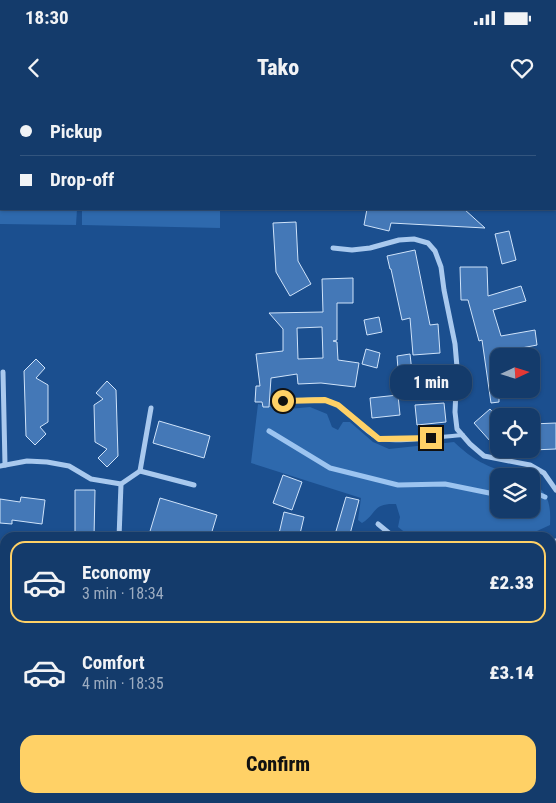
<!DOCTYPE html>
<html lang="en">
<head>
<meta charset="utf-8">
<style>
  :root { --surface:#143b6b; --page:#214673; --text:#f1f3f6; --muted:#9dadc1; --line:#33557e; --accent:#ffd166 }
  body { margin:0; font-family:"Roboto Condensed",sans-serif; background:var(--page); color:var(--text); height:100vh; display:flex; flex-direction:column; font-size:19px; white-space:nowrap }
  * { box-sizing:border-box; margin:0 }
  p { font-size:16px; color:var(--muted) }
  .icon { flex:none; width:28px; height:28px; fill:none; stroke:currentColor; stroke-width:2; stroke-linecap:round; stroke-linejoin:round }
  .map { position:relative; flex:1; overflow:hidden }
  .details { position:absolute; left:0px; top:432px; width:556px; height:271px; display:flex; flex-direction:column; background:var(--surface); border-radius:15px 15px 0 0; box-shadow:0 1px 4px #0004,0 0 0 1px var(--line) }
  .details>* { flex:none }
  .top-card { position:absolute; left:0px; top:0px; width:556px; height:110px; box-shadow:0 1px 4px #0004,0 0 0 1px var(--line); display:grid; align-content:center; height:110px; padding:0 20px; background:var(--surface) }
  .needle { width:32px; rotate:86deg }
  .buttons { position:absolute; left:490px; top:248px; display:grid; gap:10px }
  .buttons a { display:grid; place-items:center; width:50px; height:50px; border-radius:10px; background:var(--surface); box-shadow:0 1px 4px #0004,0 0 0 1px var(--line); font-size:25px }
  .end { position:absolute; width:22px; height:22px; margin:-11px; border:6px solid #ffd166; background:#111; box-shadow:0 0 0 2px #111 }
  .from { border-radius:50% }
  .bubble { position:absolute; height:35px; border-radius:15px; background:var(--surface); box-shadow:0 1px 4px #0004,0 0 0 1px var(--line); font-size:16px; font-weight:800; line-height:35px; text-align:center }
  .top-card b { display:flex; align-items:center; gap:18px; height:48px; font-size:19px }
  .top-card b+b { border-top:1px solid var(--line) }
  .top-card i { width:12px; height:12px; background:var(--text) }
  ul { padding:9px 0 0; list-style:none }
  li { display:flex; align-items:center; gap:15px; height:82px; margin:0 10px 8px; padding:0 10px; border:2px solid transparent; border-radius:15px }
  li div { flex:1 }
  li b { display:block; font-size:19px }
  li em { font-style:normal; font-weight:800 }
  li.selected { border-color:var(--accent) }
  li>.icon { width:45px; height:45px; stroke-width:1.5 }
  .cta { display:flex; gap:10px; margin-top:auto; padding:10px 20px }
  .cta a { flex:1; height:58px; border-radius:15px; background:var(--accent); color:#111; font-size:20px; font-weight:800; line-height:58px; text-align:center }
  .status { display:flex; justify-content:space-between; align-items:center; height:35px; padding:0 25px; background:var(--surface); direction:ltr }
  .status svg { height:14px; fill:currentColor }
  header { display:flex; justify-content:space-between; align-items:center; height:65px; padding:0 20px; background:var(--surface); font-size:22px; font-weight:800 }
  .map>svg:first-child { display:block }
  .green { fill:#2e69ad }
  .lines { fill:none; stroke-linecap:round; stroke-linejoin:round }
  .stream { stroke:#9cc4f0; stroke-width:5 }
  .building { fill:#4478b7; stroke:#cfe3fa; fill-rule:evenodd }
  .service { stroke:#a9c9ee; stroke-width:4 }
  .minor { stroke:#a9c9ee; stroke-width:5 }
  .route { stroke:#ffd166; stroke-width:6 }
</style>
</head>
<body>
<div class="status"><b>18:30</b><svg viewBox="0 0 49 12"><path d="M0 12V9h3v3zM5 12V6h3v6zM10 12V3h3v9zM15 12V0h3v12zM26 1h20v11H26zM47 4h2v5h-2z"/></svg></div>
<header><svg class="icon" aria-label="back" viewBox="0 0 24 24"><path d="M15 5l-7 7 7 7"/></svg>Tako<svg class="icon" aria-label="heart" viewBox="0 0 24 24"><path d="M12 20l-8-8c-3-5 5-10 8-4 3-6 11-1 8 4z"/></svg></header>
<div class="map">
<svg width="556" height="703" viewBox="0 0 556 703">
  <rect width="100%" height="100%" fill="#1b4f8f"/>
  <g class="green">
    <polygon points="0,0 78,0 1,1 1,109 77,109 76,125 0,124"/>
    <polygon points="84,0 222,0 84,1"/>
    <polygon points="82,109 220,109 220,128 82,125"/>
    <path d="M258,304L289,309L310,307L327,314L332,327L338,330L343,322H350L373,342L389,349L454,342C476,363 492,369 521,376H499V409H531V381C549,393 551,405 550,425L524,437H411L398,427L400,417L396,404C372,403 378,413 362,423L358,420L361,398L251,363Z"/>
  </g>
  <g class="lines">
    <g class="stream">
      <polyline points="269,331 330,368 398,385 445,384 499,395"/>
      <polyline points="531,391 545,397"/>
    </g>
  </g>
  <g class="building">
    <polygon points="367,109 464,109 485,128 391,123 389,131 364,125"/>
    <polygon points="296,122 298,161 311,184 290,196 276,172 273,123"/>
    <polygon points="509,131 516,160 502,164 495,134"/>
    <polygon points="415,150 430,225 438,224 440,253 413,255 410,218 402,220 391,169 390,169 387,156"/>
    <polygon points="460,167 487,167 488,196 521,186 526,201 493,210 501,236 535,230 537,245 506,251 507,256 499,256 499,302 491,303 482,240 479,241 468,200 461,200"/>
    <path d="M353,178V203H337V240L333,241L337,242L338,260L359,263L355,287L321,283L298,284L297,274L271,278L269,307H263L262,302H255L256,286H260L256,254L283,251V229L269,213L323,212L322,179ZM322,227L323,258L298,259L297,228Z"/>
    <polygon points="379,217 382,232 367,235 364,220"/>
    <polygon points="366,249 380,253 377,268 362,264"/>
    <polygon points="410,254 413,281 399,282 397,256"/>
    <polygon points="36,259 45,268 36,278 48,285 48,322 40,327 46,334 35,345 26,336 24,271"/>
    <polygon points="107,281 116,290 118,356 107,367 98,358 107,349 95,342 94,305 103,299 96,293"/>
    <polygon points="398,295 400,315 372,318 370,298"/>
    <polygon points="444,303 446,322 417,325 415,305"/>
    <polygon points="490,309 499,319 499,351 474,323"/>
    <polygon points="159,321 210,336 204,358 153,343"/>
    <polygon points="556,323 556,349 532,350 531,324"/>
    <polygon points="283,375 302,382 292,410 273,403"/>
    <polygon points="75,390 95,390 94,438 75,438"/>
    <polygon points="21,397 45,400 42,424 12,420 12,424 0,423 0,399 20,402"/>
    <polygon points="346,397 359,400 349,438 334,438"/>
    <polygon points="160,398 217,415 210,438 148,438"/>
    <polygon points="284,412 304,417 299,438 278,438"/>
  </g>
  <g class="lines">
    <g class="service">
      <path d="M283,301C296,301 312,298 325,300C347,305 358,329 378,338C389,344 447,336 463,335"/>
      <polyline points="84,699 84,703"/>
    </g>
    <g class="minor">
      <polyline points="333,148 352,150 370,148 399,140 414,139 428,143 435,151 441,167 444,190 455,244 457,267 455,312 457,329 470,344 484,356 530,365 544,373 556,390"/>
      <polyline points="3,272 5,365"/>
      <polyline points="0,366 27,361 47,362 69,366 91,379 121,384 140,371 194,385"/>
      <polyline points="140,371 151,308"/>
      <polyline points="378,424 395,438"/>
      <polyline points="119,438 121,384"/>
      <polyline points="551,442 556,441"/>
      <polyline points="0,462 5,462"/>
      <polyline points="551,602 556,603"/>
      <polyline points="227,699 227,703"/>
      <polyline points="357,699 357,703"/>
      <polyline points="536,699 537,703"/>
    </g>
  </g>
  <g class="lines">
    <polyline class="route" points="283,301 325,300 338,305 379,339 431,338"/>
  </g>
</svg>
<div class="buttons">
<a><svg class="needle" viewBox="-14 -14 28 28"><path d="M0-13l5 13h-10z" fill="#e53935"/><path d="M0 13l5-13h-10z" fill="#9dadc1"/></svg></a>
<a><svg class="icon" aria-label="locate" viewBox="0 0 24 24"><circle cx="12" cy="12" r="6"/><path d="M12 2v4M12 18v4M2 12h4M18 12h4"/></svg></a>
<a><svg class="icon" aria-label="layers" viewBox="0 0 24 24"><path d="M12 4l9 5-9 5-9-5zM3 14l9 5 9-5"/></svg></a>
</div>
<i class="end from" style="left:283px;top:301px"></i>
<i class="end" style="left:431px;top:338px"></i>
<div class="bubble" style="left:390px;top:265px;width:82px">1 min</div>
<div class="top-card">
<b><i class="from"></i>Pickup</b>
<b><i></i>Drop-off</b>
</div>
<section class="details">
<ul>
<li class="selected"><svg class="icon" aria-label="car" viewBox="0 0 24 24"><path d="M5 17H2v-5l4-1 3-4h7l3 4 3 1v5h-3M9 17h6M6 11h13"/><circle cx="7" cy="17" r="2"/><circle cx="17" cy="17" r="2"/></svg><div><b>Economy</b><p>3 min · 18:34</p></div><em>£2.33</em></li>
<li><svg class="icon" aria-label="car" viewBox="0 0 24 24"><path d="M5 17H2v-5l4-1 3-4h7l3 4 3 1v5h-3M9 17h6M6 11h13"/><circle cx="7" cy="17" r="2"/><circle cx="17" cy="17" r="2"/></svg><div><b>Comfort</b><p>4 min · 18:35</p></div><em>£3.14</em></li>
</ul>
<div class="cta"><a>Confirm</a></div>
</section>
</div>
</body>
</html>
